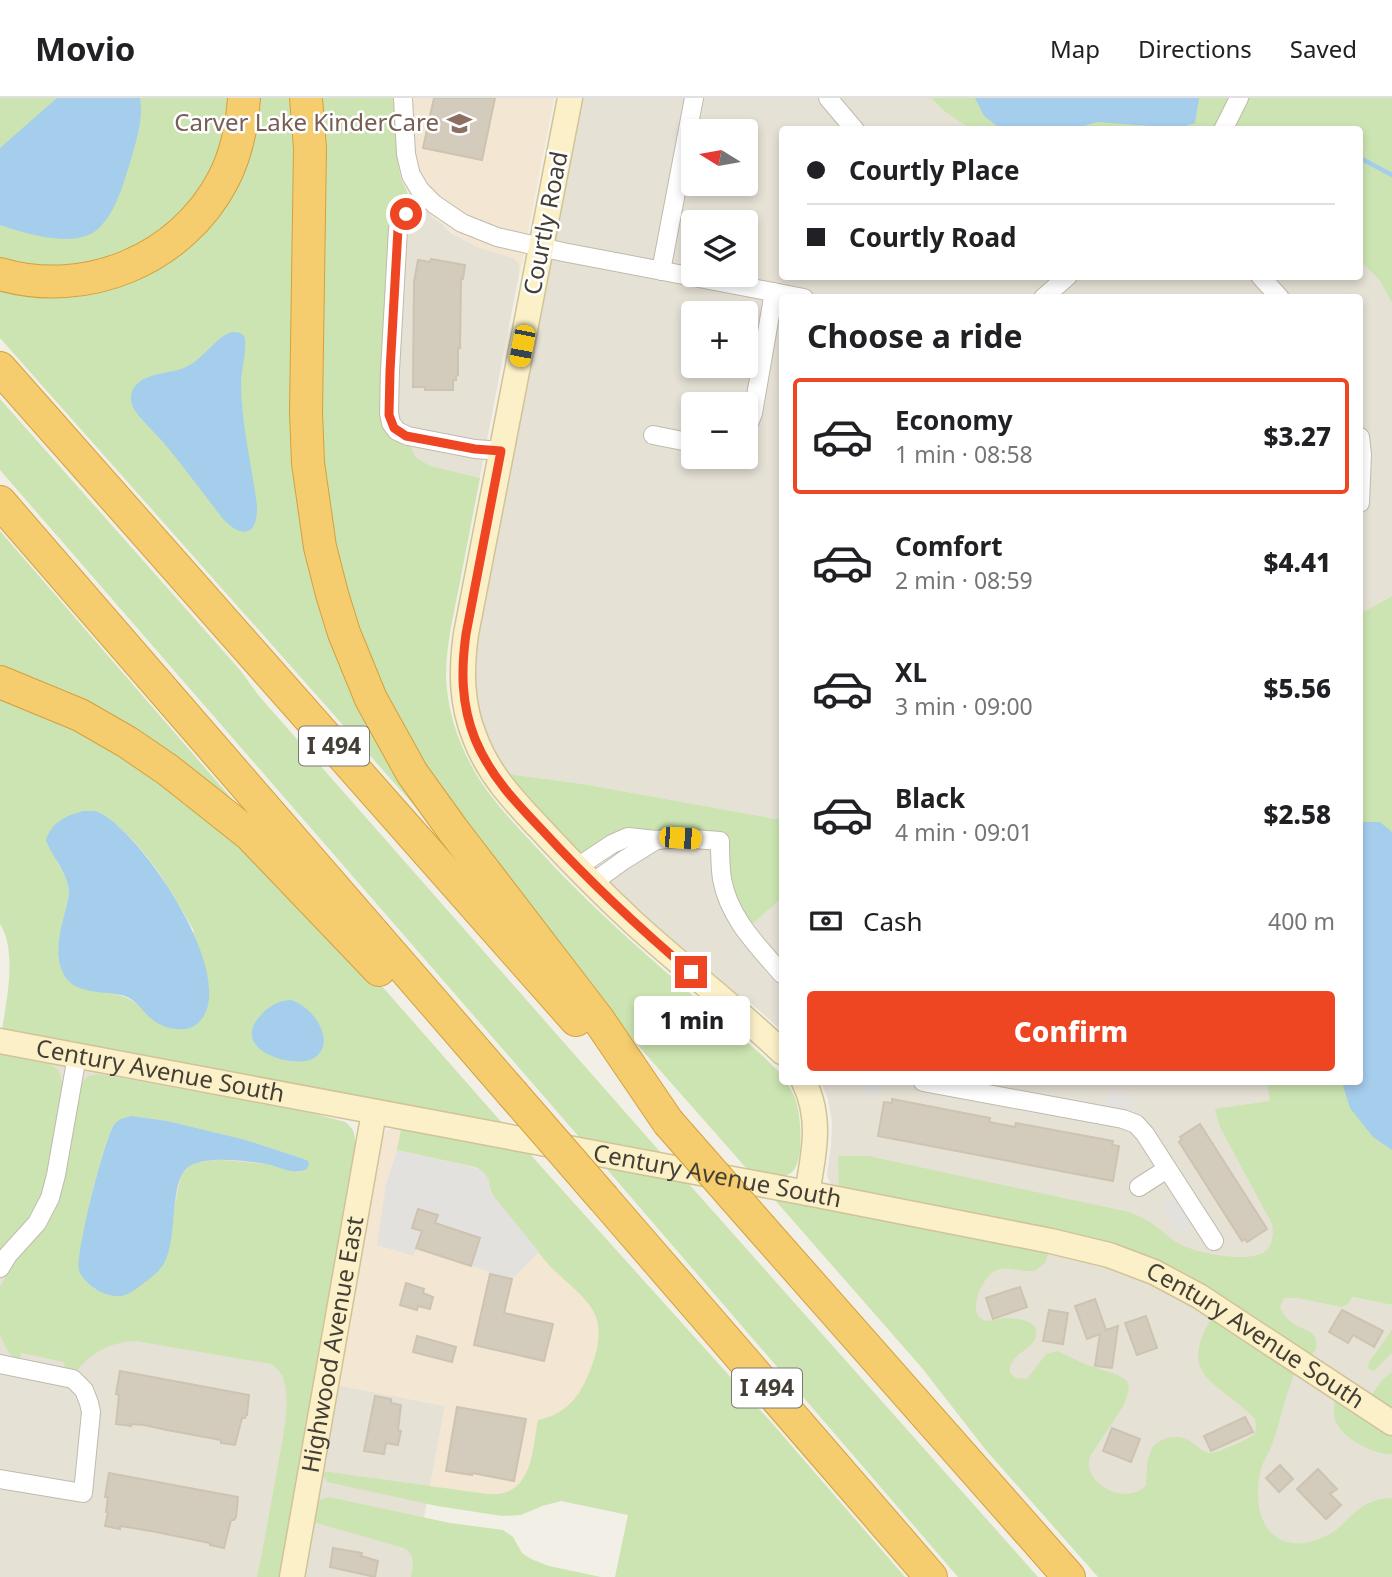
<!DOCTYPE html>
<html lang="en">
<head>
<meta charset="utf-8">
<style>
  :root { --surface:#fff; --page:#f2f2f2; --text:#202124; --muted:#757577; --line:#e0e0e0; --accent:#ee4622 }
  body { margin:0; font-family:"Noto Sans",sans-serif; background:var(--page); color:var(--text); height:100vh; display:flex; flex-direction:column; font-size:26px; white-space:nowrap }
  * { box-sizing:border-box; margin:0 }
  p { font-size:23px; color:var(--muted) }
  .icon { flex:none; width:38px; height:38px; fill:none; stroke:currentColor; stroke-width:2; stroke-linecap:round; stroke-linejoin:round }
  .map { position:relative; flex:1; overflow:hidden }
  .panel { position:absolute; left:779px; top:196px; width:584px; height:791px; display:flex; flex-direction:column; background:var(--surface); border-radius:7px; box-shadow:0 4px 10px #0003 }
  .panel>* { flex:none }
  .top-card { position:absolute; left:779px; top:28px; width:584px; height:154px; border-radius:7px; box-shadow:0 4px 10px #0003; display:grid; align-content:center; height:154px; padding:0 28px; background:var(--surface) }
  .needle { width:46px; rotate:281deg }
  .tools { position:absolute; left:681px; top:21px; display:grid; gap:14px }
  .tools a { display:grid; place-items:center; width:77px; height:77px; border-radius:7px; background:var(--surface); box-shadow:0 4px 10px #0003; font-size:35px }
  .end { position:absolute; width:32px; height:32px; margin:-16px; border:9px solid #ee4622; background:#fff; box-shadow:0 0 0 4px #fff }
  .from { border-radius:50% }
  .bubble { position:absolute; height:49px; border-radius:7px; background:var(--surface); box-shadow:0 4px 10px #0003; font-size:23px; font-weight:800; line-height:49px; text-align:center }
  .car { position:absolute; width:21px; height:42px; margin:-21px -10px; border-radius:9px; box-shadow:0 0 5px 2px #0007; background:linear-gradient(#f5c518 24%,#345 0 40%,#f5c518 0 76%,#345 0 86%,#f5c518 0) }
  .top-card b { display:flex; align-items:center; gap:24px; height:66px; font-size:26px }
  .top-card b+b { border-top:2px solid var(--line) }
  .top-card i { width:18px; height:18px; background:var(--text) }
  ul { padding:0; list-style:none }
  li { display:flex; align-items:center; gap:21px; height:116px; margin:0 14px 10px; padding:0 14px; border:4px solid transparent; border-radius:7px }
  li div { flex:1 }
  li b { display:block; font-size:26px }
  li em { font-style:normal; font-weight:800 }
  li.selected { border-color:var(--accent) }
  li>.icon { width:63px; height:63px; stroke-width:1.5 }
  h2 { padding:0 28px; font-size:32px; line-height:84px }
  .pay { display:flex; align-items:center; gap:18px; height:77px; padding:0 28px; font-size:26px }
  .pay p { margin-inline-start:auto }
  .primary-button { display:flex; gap:14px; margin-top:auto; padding:14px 28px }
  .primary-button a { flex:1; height:80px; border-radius:7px; background:var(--accent); color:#fff; font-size:28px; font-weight:800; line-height:80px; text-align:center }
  header { display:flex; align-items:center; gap:42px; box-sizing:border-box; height:98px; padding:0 35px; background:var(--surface); border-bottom:2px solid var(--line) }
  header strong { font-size:33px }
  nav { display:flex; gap:38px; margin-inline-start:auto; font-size:24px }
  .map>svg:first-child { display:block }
  .residential { fill:#e6e1d5; fill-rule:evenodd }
  .commercial { fill:#f3e6d2 }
  .green { fill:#cce4b1; fill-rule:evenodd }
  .parking { fill:#e3e1de }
  .water { fill:#a5cdec }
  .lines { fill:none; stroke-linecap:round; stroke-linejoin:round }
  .stream { stroke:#a5cdec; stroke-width:4.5 }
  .building { fill:#d3cbbc; stroke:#cdc3b0; stroke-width:2 }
  .street-casing { stroke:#c0baac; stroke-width:20 }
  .secondary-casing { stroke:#d0c398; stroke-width:27 }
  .highway-casing { stroke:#d4a13e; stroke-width:34 }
  .street { stroke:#fff; stroke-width:18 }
  .secondary { stroke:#fbf0c7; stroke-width:24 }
  .highway { stroke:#f5cc6e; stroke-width:32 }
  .highway-bridge-casing { stroke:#d4a13e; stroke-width:34; stroke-linecap:butt }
  .highway-bridge { stroke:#f5cc6e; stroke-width:32 }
  .route { stroke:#ee4622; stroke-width:9 }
  .labels { text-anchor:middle; stroke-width:5; stroke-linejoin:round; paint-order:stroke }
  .shield { fill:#fff; stroke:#7c7972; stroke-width:2 }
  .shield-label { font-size:23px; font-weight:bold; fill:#443f36 }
  .education-label { font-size:24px; fill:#785e54; stroke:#fff; text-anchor:end }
  .street-label { font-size:24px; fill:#443f36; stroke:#fff }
</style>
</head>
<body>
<header>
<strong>Movio</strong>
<nav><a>Map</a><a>Directions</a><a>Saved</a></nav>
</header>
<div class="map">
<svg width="1392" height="1479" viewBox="0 0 1392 1479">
  <rect width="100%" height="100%" fill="#f2efe6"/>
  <g class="residential">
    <path d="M570,0H931L944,13L970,31L782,32V178H1360V163L1380,183L1392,205V498L1360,516V200H782V720L776,721L583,686L492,674L463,598ZM693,33H746V86H693ZM693,124H746V177H693ZM693,215H746V268H693ZM693,306H746V359H693Z"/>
    <polygon points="409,94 451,135 480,150 514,160 518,163 520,171 477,394 372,373"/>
    <polygon points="656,742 720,743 745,832 782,800 782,933 752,906 634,825 592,785"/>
    <polygon points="0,956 307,1014 345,1024 353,1032 355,1043 281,1479 0,1479"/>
    <polygon points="821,984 1267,984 1286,1078 1340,1197 1392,1207 1392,1314 1224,1200 836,1089 830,1085 827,1077 831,1048 832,1024 828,1001"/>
    <polygon points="904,1125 1088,1162 1146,1183 1187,1203 1392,1337 1392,1479 1128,1479"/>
    <polygon points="337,1287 445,1308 413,1479 303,1479"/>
  </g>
  <g class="commercial">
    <polygon points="367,0 554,0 520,175 519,167 515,161 480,150 456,137 433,120 409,94 371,87"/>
    <polygon points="391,1031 401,1031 514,1052 663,1218 523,1406 430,1389 445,1308 337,1287 382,1040 386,1033"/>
  </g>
  <g class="green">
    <polygon points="0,0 233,0 218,68 173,128 91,170 0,166"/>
    <polygon points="252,0 293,0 296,26 301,389 436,732 0,240 0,186 159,164"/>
    <path d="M320,0H394L398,66L401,81L409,98L407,104L382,311L409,346L416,360L430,368L480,380C473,416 466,453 459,489C453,519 446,548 446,578C447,612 458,645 475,674C491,702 514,725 535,748C605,826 687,891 765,960L782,977V984H786C790,990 794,996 796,1003C801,1019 804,1061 793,1073C789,1077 787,1077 783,1078L748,1072L605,910L438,693L360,549L320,392Z"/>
    <polygon points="931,0 1392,0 1392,205 1380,183 1360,163 1360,32 970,31 944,13"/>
    <polygon points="0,301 240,572 259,598 662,1056 580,1040 0,372"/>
    <polygon points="0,433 238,708 0,574"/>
    <path d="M1392,498V1207L1352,1199L1348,1206L1341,1209L1298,1200H1284L1280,1209C1289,1232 1307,1227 1315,1239C1317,1243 1316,1247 1316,1251L1310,1259L1224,1200L839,1090L838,1058H868L1129,1114C1137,1117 1146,1121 1153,1126C1163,1133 1172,1143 1184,1148C1201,1156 1246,1164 1263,1155C1273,1149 1274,1136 1272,1126L1220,1029L1215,1011L1270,1003L1267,984H1360V516Z"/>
    <path d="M0,594L22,602L183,694L358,861L503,1026L2,931C7,902 17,852 0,826ZM98,714C143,741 169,789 194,833L153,922C140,908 134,900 114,896L58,851L69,796C69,783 64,775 57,764Z"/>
    <polygon points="492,674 583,686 776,721 782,720 782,800 744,833 720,743 628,739 576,770"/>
    <path d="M0,956L50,966L59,973L63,988C57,1024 52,1086 33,1116C24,1130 11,1141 0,1153Z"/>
    <path d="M98,976L307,1014L345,1024C358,1033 355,1045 355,1060L281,1479H257C265,1442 271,1405 278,1367C282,1343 290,1311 285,1287C283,1277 279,1271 271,1266L136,1243C111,1244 91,1254 76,1274L66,1273L64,1264L22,1255L19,1262H15L6,1250L0,1237V1189L12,1165L30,1147L49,1120L81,986L88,978ZM132,1018L167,1023L242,1041L301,1060L309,1066L306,1071L299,1074L267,1066L219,1062L198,1064L191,1067L182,1076L179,1087L174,1113L172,1135L118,1199C103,1197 85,1188 80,1172C75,1160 104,1039 113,1029C117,1025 126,1021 132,1018Z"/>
    <path d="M401,1031L529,1055L771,1324L905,1479H615L628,1417L561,1403L542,1408L521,1417L502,1418L437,1408L327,1384L322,1376V1373L480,1395C488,1396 496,1397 503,1395C533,1388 533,1347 538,1322C561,1317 575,1305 585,1284C594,1265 602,1243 597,1222C592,1201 562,1182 548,1166C530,1144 512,1121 494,1099C486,1086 492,1077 475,1069L397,1052Z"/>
    <polygon points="605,1069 688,1085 1038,1479 958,1479"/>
    <path d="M774,1101L1049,1154L1045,1165L1035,1173C1012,1175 998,1160 983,1186C978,1195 970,1215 982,1221C988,1225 997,1221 1004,1220C1014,1220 1027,1221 1035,1228C1043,1253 1008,1251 1010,1275L1016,1280L1027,1281L1046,1256L1057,1253L1087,1267L1118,1277L1127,1283L1129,1291L1124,1307L1090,1358C1081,1386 1127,1409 1146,1387C1147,1377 1146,1365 1150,1355C1154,1341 1174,1336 1186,1341C1194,1344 1201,1353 1209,1355C1216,1356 1250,1341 1254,1336C1257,1331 1256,1325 1254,1320C1217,1282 1176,1280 1212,1219L1295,1274C1286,1296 1281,1319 1274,1341C1271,1352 1264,1361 1261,1371C1255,1394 1256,1426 1278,1440C1291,1448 1306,1446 1319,1441C1352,1429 1351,1402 1392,1400V1479H1098L985,1351L922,1270Z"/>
    <polygon points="1392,1232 1392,1255 1375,1272 1370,1272 1368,1269 1369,1264"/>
    <polygon points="1392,1274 1392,1314 1370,1300 1381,1283"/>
    <path d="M1335,1302L1392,1337V1356C1376,1358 1342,1340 1336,1324C1333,1317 1334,1309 1335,1302Z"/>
    <path d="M329,1399L450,1425L503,1432L513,1439L522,1455L531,1461L549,1468L601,1479H411C413,1468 416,1456 404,1450L313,1424L317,1404L322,1401Z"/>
  </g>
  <g class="parking">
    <polygon points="865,984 881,984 878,1001 862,998"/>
    <polygon points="1109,993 1135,998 1132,1015 1106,1009"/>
    <polygon points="397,1052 468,1068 483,1073 489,1082 490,1094 494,1099 539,1154 512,1181 490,1176 490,1174 471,1168 480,1139 435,1125 437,1117 422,1133 414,1158 377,1147 386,1087"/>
    <polygon points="1174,1099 1193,1127 1179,1136 1161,1107"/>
  </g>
  <g class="water">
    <path d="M57,0H140C144,22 135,47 129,68C122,90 115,115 98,131C76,151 26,136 0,127V50Z"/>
    <polygon points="975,0 1199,0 1195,25 1179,30 1097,24 1074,31 1001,31 984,18"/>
    <path d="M232,234C236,234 240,234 243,237C249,243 241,274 241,284C241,326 252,367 257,408C258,438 242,441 223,421C203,395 184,369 163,344C155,334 137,319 132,307C130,300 131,292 136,287C148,274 171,276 186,269C204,261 215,239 232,234Z"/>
    <path d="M83,713C88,713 93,712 98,714C142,733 243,884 198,925C187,936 164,931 153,922C143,915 138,903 125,898C104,892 74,898 63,875C51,850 65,821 69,796C69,775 53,761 46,742C52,724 65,718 83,713Z"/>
    <polygon points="1360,724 1380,724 1392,734 1392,1052 1373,1039 1350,1010 1342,984 1360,984"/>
    <path d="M290,902C311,906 339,944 314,960C295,972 226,952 262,916C270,907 279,903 290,902Z"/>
    <path d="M132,1018L167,1023L242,1041L301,1060L308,1063L309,1066L307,1071C295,1077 282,1070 271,1067C252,1063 202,1056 187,1070C168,1087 179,1142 163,1167C158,1175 148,1182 140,1188C129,1197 120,1201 106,1196C96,1193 82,1182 79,1172C75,1157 104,1042 114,1027C118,1021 124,1020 132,1018Z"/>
  </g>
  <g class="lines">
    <polyline class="stream" points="1360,60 1392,77"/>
  </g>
  <g class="building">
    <polygon points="434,0 495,0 482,62 423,50"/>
    <polygon points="431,161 465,167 463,181 461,180 460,250 458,250 458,277 456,278 456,282 453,282 453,292 425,292 425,289 413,289 414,184 418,162 430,164"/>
    <polygon points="892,1001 990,1020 989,1024 1015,1029 1016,1025 1113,1043 1112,1047 1119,1048 1113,1083 878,1038 884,1004 892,1005"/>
    <polygon points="1200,1026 1267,1131 1247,1144 1245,1141 1242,1143 1179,1044 1182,1041 1180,1039"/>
    <polygon points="418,1111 438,1117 435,1125 480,1140 471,1168 416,1150 422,1133 412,1130"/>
    <polygon points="490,1176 512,1181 504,1215 553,1226 544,1263 474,1247"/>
    <polygon points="406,1185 424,1191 423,1195 433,1199 430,1211 418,1208 417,1212 400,1207"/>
    <polygon points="1020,1189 1027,1209 993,1221 986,1200"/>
    <polygon points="1095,1201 1106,1232 1118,1228 1112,1270 1095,1268 1100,1236 1087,1241 1075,1208"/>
    <polygon points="1049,1212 1068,1215 1063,1246 1043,1243"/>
    <polygon points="1342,1212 1383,1233 1374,1249 1353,1237 1348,1245 1329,1234"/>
    <polygon points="1146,1218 1157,1250 1137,1257 1125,1225"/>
    <polygon points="417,1238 456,1249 452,1264 413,1254"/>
    <polygon points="120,1273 249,1297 247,1317 246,1317 245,1320 242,1320 235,1347 221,1345 221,1342 167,1332 144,1327 131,1326 131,1328 116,1326 119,1297 116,1296"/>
    <polygon points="375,1298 391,1301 391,1305 401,1307 398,1332 401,1333 398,1347 386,1345 384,1356 364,1353"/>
    <polygon points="457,1309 526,1321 514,1383 472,1375 472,1377 446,1373"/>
    <polygon points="1245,1319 1253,1334 1211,1353 1204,1338"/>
    <polygon points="1112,1330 1140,1341 1131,1364 1103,1353"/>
    <polygon points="1280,1367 1293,1381 1279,1394 1266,1380"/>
    <polygon points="1318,1371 1337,1391 1330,1396 1341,1407 1326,1421 1297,1391"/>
    <polygon points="109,1375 238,1399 236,1419 234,1422 231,1422 224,1450 210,1447 210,1445 156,1434 133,1430 120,1428 120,1431 105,1428 108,1414 106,1414 108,1399 105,1399"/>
    <polygon points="333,1450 362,1455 361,1458 378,1463 375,1479 330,1469"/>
  </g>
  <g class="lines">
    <defs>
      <g id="street">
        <polyline points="403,0 406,56 411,77 420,92 434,106 462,125 497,139 563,154 804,200"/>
        <polyline points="828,0 855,32"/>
        <polyline points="1223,32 1239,0"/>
        <polyline points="426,98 403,118 398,131 390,273 389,315 391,325 397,333 408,338 475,351 501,353"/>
        <polyline points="661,173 694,0"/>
        <polyline points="1260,178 1280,200"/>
        <polyline points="1043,200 1068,178"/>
        <polyline points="746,333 753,315 774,194"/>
        <polyline points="653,337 693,345"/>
        <polyline points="1360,339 1362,356 1360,405"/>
        <path d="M576,770L612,746L628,739L656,742L680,740L720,743C720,755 720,768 722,781C729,820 757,847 782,876"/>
        <polyline points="592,785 624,762 656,742"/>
        <polyline points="923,984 1123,1021 1136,1026 1145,1036 1214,1143"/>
        <polyline points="1139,1089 1167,1071"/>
        <polyline points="0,1170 8,1157 37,1125 50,1100 56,1077 77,958"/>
        <polyline points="0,1266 73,1281 84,1292 89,1305 91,1314 83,1395 0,1381"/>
      </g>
      <g id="secondary">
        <path d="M570,0L466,536C461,572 461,606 475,640C490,680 519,708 547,738C575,768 604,797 634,825C682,869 735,909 782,954"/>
        <path id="s1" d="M0,943L807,1095L1051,1143L1109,1157L1154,1174L1199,1198L1392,1325"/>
        <path d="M804,984C822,1020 814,1056 807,1095"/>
        <path id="s2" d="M292,1479L374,1014"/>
      </g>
      <g id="highway">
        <polyline points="306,0 310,50 306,314 308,365 320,449 332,496 344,535 371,601 412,675 453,732 598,921 668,1024"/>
        <path d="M0,176C86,201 181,162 223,82C236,57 242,29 244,0"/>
        <polyline points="0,270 576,922"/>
        <polyline points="0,404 512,995"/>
        <polyline points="0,584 80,617 127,644 168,672 250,737 379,872"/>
        <polyline points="604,1101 931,1479"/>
        <polyline points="762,1131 1069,1479"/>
      </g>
    </defs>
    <use href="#street" class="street-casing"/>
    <use href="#secondary" class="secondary-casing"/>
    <use href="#highway" class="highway-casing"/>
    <use href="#street" class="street"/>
    <use href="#secondary" class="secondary"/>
    <use href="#highway" class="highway"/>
    <defs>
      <g id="highway-bridge">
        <polyline points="512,995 604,1101"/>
        <polyline points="668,1024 762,1131"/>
      </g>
    </defs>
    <use href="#highway-bridge" class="highway-bridge-casing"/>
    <use href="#highway-bridge" class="highway-bridge"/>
  </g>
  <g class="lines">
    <path class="route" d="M406,116L400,122L398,131L390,273L389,317L394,330L406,338L475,351L501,353L466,536C461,572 461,606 475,641C490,678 517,706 544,734C590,784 639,830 691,874"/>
  </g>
  <defs>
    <symbol id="school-bare" viewBox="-9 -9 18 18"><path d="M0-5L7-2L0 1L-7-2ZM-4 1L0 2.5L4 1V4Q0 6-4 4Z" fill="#8d6e63" stroke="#fff" stroke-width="2.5" paint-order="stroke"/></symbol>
  </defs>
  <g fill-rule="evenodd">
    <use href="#school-bare" x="442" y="8" width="35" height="35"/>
  </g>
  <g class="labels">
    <g class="shield">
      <rect x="299" y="628.5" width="70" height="39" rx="5"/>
      <rect x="732" y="1270.5" width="70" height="39" rx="5"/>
    </g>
    <g class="shield-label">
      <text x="334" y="656">I 494</text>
      <text x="767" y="1298">I 494</text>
    </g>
    <g class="education-label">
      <text x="439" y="33">Carver Lake KinderCare</text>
    </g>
    <g class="street-label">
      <text transform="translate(546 125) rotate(-79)" y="8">Courtly Road</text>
      <text dy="8" stroke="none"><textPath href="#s1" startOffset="163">Century Avenue South</textPath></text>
      <text dy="8" stroke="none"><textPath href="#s1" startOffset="730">Century Avenue South</textPath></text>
      <text dy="8" stroke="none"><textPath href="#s1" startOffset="1297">Century Avenue South</textPath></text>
      <text dy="8" stroke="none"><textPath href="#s2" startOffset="236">Highwood Avenue East</textPath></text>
    </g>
  </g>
</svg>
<div class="tools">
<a><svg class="needle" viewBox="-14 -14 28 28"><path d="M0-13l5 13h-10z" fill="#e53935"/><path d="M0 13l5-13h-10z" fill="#757577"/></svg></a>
<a><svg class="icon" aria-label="layers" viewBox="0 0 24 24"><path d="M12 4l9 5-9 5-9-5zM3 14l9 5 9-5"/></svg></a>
<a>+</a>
<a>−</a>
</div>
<i class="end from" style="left:406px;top:116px"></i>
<i class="end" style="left:691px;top:874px"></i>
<div class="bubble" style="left:634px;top:898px;width:116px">1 min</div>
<i class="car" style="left:522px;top:248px;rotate:191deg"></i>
<i class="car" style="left:680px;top:740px;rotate:94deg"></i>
<div class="top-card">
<b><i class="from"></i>Courtly Place</b>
<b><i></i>Courtly Road</b>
</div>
<section class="panel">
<h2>Choose a ride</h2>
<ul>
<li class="selected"><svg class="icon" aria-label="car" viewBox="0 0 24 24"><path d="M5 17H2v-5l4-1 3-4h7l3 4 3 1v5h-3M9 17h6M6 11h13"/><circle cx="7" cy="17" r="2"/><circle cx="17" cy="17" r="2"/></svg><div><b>Economy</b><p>1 min · 08:58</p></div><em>$3.27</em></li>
<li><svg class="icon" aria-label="car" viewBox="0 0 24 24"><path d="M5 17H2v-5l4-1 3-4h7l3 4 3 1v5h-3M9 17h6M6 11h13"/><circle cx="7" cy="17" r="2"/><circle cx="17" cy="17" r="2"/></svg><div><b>Comfort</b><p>2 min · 08:59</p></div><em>$4.41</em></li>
<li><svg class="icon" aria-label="car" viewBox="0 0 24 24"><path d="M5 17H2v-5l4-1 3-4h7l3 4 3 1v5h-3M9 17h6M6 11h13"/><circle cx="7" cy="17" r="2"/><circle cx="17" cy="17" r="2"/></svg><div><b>XL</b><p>3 min · 09:00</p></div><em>$5.56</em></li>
<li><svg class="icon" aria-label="car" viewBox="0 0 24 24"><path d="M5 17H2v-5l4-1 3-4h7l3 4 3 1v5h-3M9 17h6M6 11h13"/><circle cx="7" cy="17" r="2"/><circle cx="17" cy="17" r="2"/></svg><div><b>Black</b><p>4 min · 09:01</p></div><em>$2.58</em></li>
</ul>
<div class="pay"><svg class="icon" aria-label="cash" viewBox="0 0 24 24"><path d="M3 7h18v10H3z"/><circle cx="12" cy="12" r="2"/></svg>Cash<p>400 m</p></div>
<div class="primary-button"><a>Confirm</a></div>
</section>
</div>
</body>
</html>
